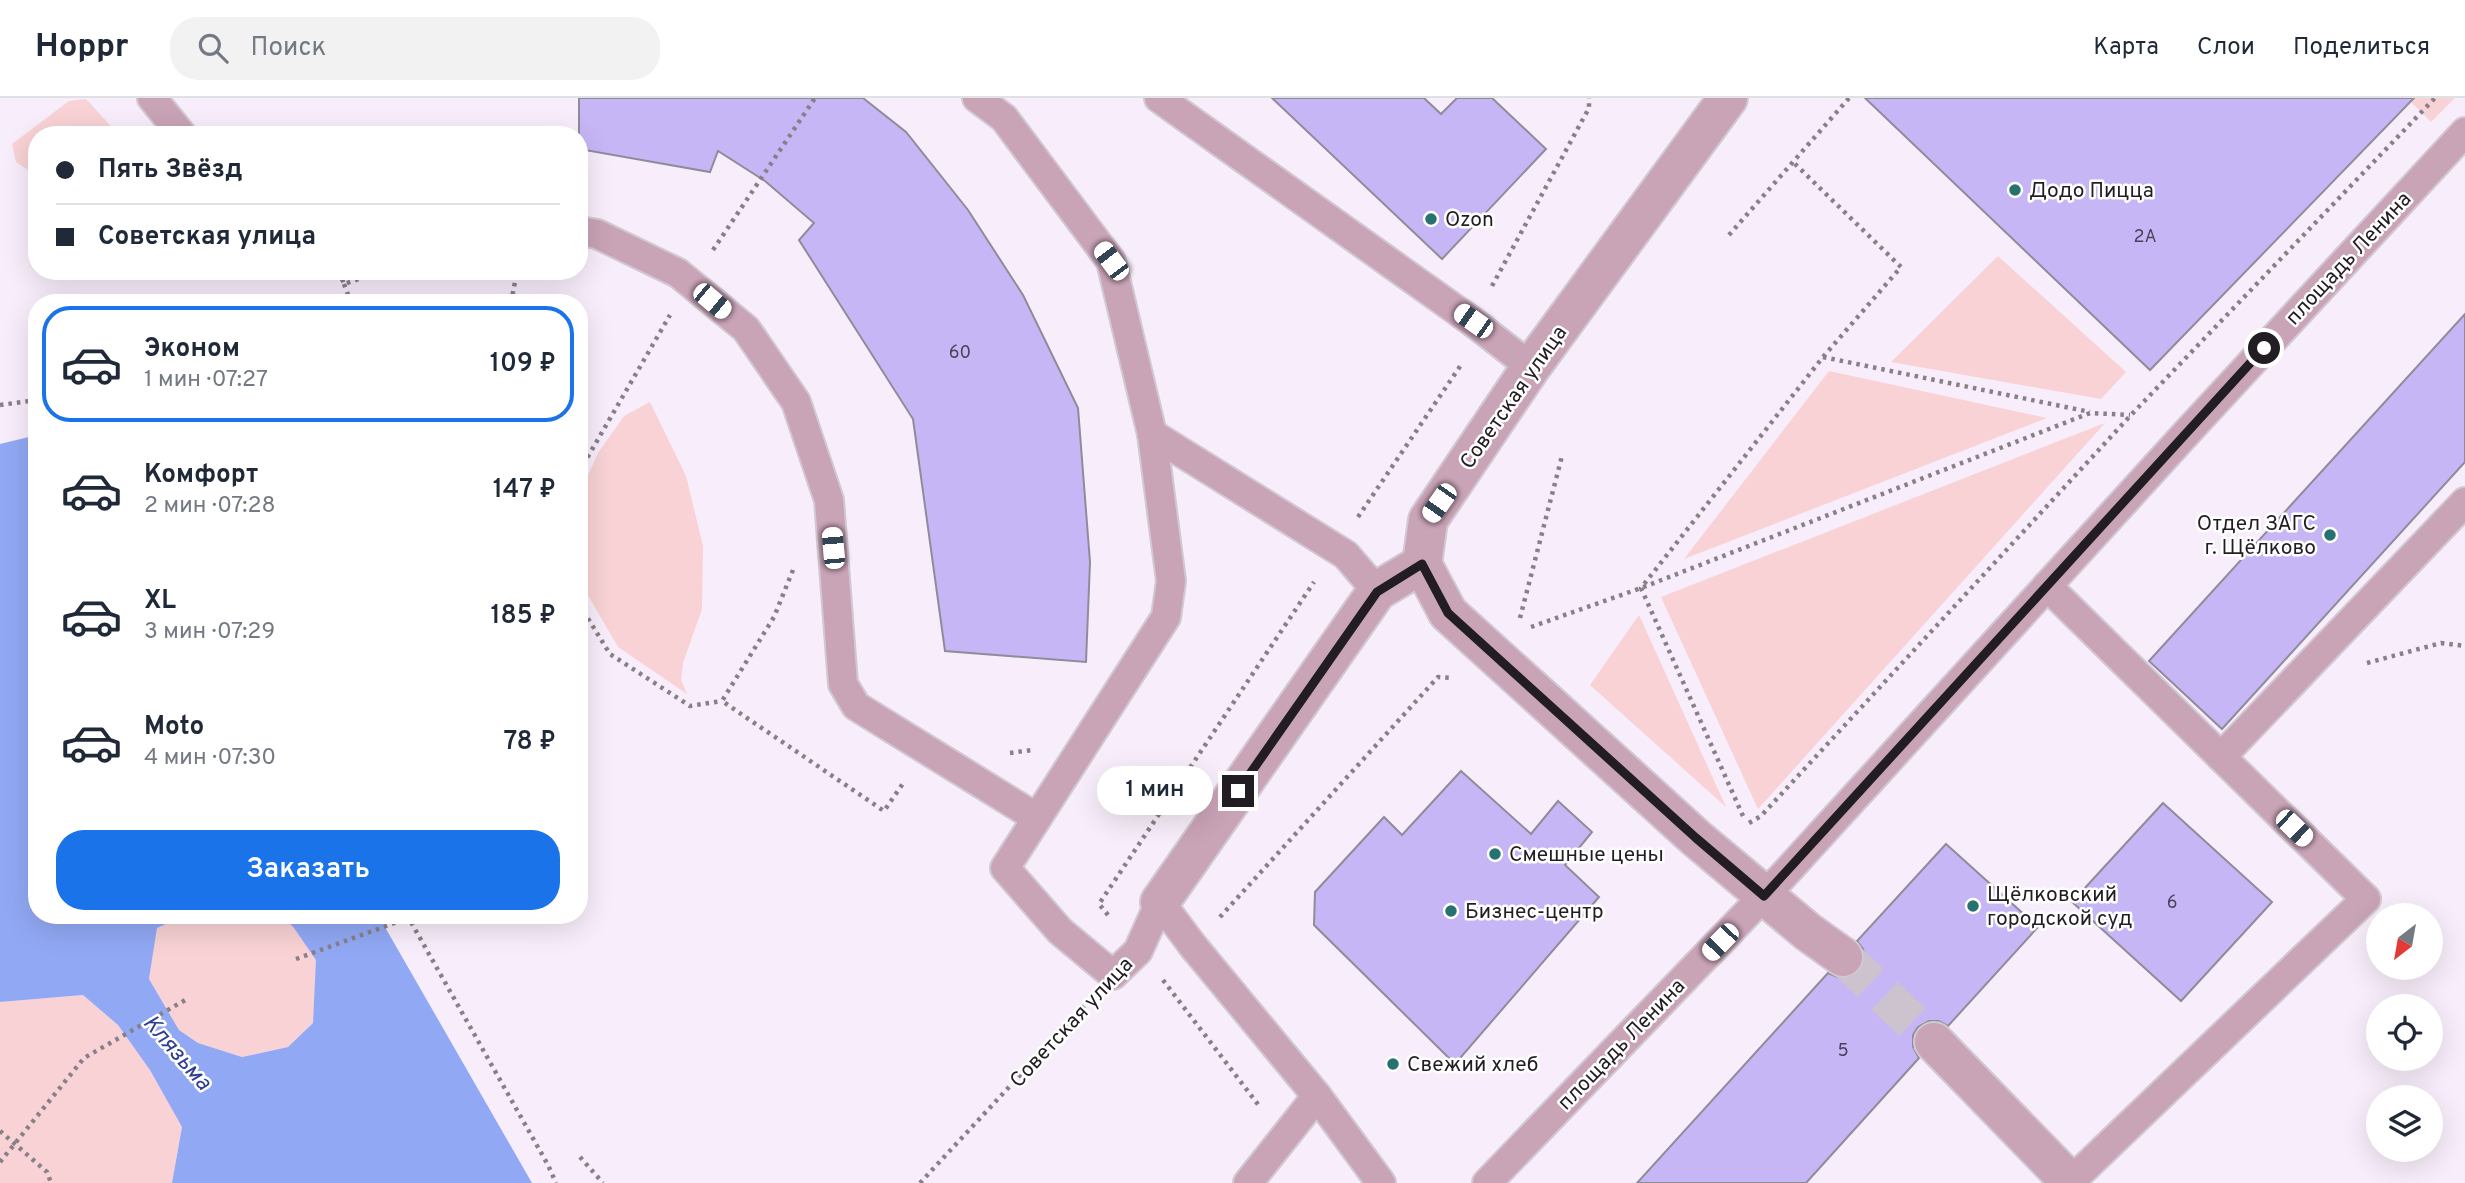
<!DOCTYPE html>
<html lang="ru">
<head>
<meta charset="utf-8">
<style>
  :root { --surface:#fff; --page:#f2f2f3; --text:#1f2937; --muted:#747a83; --line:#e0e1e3; --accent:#1a73e8 }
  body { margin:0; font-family:Overpass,sans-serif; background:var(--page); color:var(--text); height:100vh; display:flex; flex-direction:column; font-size:26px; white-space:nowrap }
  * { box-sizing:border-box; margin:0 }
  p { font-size:23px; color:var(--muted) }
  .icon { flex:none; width:38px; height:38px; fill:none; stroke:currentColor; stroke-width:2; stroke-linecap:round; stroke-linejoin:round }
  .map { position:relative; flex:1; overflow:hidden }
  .side { position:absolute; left:28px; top:196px; width:560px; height:630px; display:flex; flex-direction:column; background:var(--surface); border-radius:28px; box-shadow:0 7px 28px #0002 }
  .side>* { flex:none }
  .banner { position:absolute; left:28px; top:28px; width:560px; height:154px; border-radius:28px; box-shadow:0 7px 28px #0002; display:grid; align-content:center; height:154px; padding:0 28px; background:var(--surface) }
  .needle { width:46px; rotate:211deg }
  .controls { position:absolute; left:2366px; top:805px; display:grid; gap:14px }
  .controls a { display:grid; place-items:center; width:77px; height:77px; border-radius:50%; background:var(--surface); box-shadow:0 7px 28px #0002; font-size:35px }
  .end { position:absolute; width:32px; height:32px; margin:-16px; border:9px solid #211d22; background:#fff; box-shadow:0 0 0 4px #fff }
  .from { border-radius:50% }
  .bubble { position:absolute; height:49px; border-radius:24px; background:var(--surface); box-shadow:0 7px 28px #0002; font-size:23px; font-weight:600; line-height:49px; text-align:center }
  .car { position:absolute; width:21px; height:42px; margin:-21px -10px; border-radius:9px; box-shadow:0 0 5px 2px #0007; background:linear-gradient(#fff 24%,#345 0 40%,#fff 0 76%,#345 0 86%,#fff 0) }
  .banner b { display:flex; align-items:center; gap:24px; height:66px; font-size:26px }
  .banner b+b { border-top:2px solid var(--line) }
  .banner i { width:18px; height:18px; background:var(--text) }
  ul { padding:12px 0 0; list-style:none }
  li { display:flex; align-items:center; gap:21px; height:116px; margin:0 14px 10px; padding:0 14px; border:4px solid transparent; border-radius:28px }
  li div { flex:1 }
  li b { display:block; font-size:26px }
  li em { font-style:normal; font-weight:600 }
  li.current { border-color:var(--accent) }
  li>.icon { width:63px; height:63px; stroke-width:1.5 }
  .action { display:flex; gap:14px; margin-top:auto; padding:14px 28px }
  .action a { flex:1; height:80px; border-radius:28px; background:var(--accent); color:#fff; font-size:28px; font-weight:600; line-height:80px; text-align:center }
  header { display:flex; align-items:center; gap:42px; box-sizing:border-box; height:98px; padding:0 35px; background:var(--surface); border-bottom:2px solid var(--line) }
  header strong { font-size:33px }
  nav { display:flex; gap:38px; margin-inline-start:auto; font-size:24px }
  .search { width:490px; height:63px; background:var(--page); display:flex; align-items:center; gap:18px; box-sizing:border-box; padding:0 24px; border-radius:28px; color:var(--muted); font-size:26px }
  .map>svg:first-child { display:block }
  .green { fill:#f8d2d5 }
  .water { fill:#91a8f4 }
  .building { fill:#c7b6f6; stroke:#8f8c99; stroke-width:2 }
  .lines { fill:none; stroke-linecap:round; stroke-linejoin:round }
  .tertiary-tunnel { stroke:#cdc3cf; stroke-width:38; stroke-dasharray:38 19; stroke-linecap:butt }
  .service-casing { stroke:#d1c8d3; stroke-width:32 }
  .minor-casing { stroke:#d1c8d3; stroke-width:42 }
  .tertiary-casing { stroke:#d1c8d3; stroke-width:42 }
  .path { stroke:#888089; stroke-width:4.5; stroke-dasharray:3.5 5; stroke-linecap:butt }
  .service { stroke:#c9a3b6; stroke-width:28 }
  .minor { stroke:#c9a3b6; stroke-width:38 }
  .tertiary { stroke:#c9a3b6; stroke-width:38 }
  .route { stroke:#211d22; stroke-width:9 }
  .poi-dot { fill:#277271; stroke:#fff; stroke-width:2.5 }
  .labels { text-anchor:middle; stroke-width:5; stroke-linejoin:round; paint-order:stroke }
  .number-label { font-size:18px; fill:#4a4357 }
  .poi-label { font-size:21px; fill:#211d22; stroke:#fff; text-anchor:start }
  .street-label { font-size:21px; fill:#211d22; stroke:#fff }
  .water-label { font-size:23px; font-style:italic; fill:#2e3e95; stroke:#fff }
</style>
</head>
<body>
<header>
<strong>Hoppr</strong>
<div class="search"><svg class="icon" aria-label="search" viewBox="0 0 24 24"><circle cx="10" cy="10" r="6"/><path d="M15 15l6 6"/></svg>Поиск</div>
<nav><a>Карта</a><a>Слои</a><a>Поделиться</a></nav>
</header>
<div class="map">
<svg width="2465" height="1085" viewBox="0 0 2465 1085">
  <rect width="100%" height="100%" fill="#f8edfa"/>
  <g class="green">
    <polygon points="2407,0 2455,0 2431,24"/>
    <polygon points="86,1 119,37 37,37 37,78 16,64 12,46 69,3"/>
    <polygon points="1998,158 2126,274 2101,301 1891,264"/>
    <polygon points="1829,273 2047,320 1684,461"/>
    <polygon points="650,304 686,378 703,448 702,511 683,565 681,582 687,596 618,549 579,482 579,397 598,355 624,318"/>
    <polygon points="2105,325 1758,711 1661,499"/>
    <polygon points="1639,517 1726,709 1590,587"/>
    <polygon points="186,817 282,817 294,830 317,862 313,925 288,949 242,959 198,945 179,932 149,881 157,830"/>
    <polygon points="83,897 118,927 150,971 182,1029 172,1085 0,1085 0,904"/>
  </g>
  <polygon class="water" points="37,337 37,817 186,817 157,830 149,881 179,932 198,945 242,959 288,949 313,925 316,862 294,830 282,817 378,817 532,1085 172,1085 182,1029 150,972 118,927 83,897 0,904 0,346"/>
  <g class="building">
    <polygon points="579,0 863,0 906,34 968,112 1023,197 1078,310 1090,464 1086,564 945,553 913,321 799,142 814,125 765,83 718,53 710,74 579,51"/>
    <polygon points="1272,0 1424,0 1441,16 1457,0 1492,0 1546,51 1442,161"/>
    <polygon points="1865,0 2414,0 2150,272"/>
    <polygon points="2465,216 2465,364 2222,631 2149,563"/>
    <polygon points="1461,673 1531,736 1558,703 1592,734 1565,767 1599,799 1455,966 1314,827 1315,794 1384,719 1402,737"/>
    <polygon points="2163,705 2272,804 2181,903 2072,804"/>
    <polygon points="1946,746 2038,829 1948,928 1939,923 1929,923 1918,929 1913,937 1913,949 1919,960 1806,1085 1637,1085 1828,875 1842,881 1853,879 1860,872 1865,860 1863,851 1857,843"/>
  </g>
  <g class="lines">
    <polyline class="tertiary-tunnel" points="1843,859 1934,944"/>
    <defs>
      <g id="service">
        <polyline points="152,0 182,37"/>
        <polyline points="977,0 1004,20 1111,163 1152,336 1171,483 1166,519 1005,770 1060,833 1113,877 1138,853 1160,804 1193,848 1317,998 1381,1085"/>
        <polyline points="1159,0 1473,224 1531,269"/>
        <polyline points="579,133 597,136 678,175 746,231 796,304 829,402 843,586 856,608 1037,720"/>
        <polyline points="1152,336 1346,457 1377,493"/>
        <polyline points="2047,488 2366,801 2070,1084"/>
        <polyline points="2221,659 2465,404"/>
        <polyline points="1248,1085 1317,998"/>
        <polyline points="1487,1085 1782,779 2192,329 2465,34"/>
      </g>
      <polyline id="minor" points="1160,804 1377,493 1422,466"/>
      <g id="tertiary">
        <polyline points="1728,0 1531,269 1428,422 1422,466 1448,515 1696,740 1808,834 1843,859"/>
        <polyline points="1934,944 2071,1085"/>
      </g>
    </defs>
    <use href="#service" class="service-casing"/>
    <use href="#minor" class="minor-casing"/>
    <use href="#tertiary" class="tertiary-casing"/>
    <g class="path">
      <polyline points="1729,137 1849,0"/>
      <polyline points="713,152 815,0"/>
      <polyline points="339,173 344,186 383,173"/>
      <polyline points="344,186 351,205"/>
      <polyline points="1492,188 1589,10 1589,0"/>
      <polyline points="511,205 517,173"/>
      <polyline points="1823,259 2090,314"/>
      <polyline points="0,307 37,302"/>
      <polyline points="579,352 588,358"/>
      <polyline points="579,374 670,217"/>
      <polyline points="1358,419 1461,267"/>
      <polyline points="793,472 774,519 722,603 884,713 904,684"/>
      <polyline points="579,506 610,556 690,608 722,603"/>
      <polyline points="1520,520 1562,358"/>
      <polyline points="1531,529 1641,490 2090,315 2130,317"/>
      <polyline points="2367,565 2441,545 2465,548"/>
      <polyline points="1010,655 1032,652"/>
      <polyline points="1743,718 1641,490 1823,259 1901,169 1792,63"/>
      <polyline points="1749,725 1761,718 2131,317 2435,0"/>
      <polyline points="407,817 548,1067 556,1085"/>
      <polyline points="1108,817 1099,806 1314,484"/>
      <polyline points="1220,819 1438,579 1452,580"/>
      <polyline points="296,861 408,820"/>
      <polyline points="1163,882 1260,1009"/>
      <polyline points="0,1033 47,1074 51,1085"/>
      <polyline points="580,1059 603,1085"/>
      <polyline points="0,1064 84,960 187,901"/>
      <polyline points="920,1085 1086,906"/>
    </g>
    <use href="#service" class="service"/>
    <use href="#minor" class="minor"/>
    <use href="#tertiary" class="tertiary"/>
  </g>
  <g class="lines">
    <polyline class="route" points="1238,693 1377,494 1422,466 1448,515 1696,740 1764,798 2264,250"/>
  </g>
  <g class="poi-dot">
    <circle cx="2015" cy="92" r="7"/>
    <circle cx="1431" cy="121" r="7"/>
    <circle cx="2330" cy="437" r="7"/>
    <circle cx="1495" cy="756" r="7"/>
    <circle cx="1973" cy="808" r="7"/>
    <circle cx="1451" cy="813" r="7"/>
    <circle cx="1393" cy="966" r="7"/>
  </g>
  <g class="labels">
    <g class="number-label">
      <text x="2145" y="144">2А</text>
      <text x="960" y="260">60</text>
      <text x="2172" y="810">6</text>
      <text x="1843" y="958">5</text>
    </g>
    <g class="poi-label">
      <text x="2029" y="99">Додо Пицца</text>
      <text x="1445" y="128">Ozon</text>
      <text x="2316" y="432" text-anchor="end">Отдел ЗАГС<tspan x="2316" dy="24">г. Щёлково</tspan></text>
      <text x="1509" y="763">Смешные цены</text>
      <text x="1987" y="803">Щёлковский<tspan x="1987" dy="24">городской суд</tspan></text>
      <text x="1465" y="820">Бизнес-центр</text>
      <text x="1407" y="973">Свежий хлеб</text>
    </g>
    <g class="street-label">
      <text transform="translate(2348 160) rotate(-47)" y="7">площадь Ленина</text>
      <text transform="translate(1513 299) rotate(-55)" y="7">Советская улица</text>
      <text transform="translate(1071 924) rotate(-47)" y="7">Советская улица</text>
      <text transform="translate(1621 946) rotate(-46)" y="7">площадь Ленина</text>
    </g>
    <g class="water-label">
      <text transform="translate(178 954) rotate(49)" y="8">Клязьма</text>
    </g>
  </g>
</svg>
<div class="controls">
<a><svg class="needle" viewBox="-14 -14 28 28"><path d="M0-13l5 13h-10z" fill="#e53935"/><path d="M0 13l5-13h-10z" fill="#747a83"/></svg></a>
<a><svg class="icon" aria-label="locate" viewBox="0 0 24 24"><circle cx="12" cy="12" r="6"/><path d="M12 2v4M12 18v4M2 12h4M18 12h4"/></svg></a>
<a><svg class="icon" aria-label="layers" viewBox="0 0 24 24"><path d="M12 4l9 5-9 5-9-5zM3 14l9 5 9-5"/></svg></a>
</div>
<i class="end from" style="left:2264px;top:250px"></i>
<i class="end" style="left:1238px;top:693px"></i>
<div class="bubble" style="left:1097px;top:668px;width:116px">1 мин</div>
<i class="car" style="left:1111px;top:163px;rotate:323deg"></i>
<i class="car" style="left:712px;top:203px;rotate:130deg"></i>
<i class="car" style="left:1473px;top:223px;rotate:305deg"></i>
<i class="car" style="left:1439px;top:405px;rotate:215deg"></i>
<i class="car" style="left:833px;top:450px;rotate:355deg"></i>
<i class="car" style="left:2294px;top:730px;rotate:134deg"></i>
<i class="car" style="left:1720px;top:844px;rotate:224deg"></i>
<div class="banner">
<b><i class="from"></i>Пять Звёзд</b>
<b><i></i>Советская улица</b>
</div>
<section class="side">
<ul>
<li class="current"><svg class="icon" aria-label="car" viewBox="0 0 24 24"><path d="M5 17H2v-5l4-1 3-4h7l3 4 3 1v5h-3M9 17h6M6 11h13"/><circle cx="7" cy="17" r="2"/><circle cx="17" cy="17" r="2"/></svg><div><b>Эконом</b><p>1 мин · 07:27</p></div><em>109 ₽</em></li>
<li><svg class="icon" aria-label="car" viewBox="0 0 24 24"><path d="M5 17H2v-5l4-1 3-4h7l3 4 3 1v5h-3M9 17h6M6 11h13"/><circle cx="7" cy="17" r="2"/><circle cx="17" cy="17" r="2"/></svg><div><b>Комфорт</b><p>2 мин · 07:28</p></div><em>147 ₽</em></li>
<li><svg class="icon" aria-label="car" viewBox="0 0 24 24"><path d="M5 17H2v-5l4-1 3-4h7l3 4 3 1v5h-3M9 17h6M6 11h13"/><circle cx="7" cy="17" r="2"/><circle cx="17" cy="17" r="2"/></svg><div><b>XL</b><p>3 мин · 07:29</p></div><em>185 ₽</em></li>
<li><svg class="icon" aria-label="car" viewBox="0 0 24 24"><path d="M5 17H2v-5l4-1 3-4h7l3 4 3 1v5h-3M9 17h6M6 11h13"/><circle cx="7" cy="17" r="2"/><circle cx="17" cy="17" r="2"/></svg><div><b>Moto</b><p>4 мин · 07:30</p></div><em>78 ₽</em></li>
</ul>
<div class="action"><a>Заказать</a></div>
</section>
</div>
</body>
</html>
